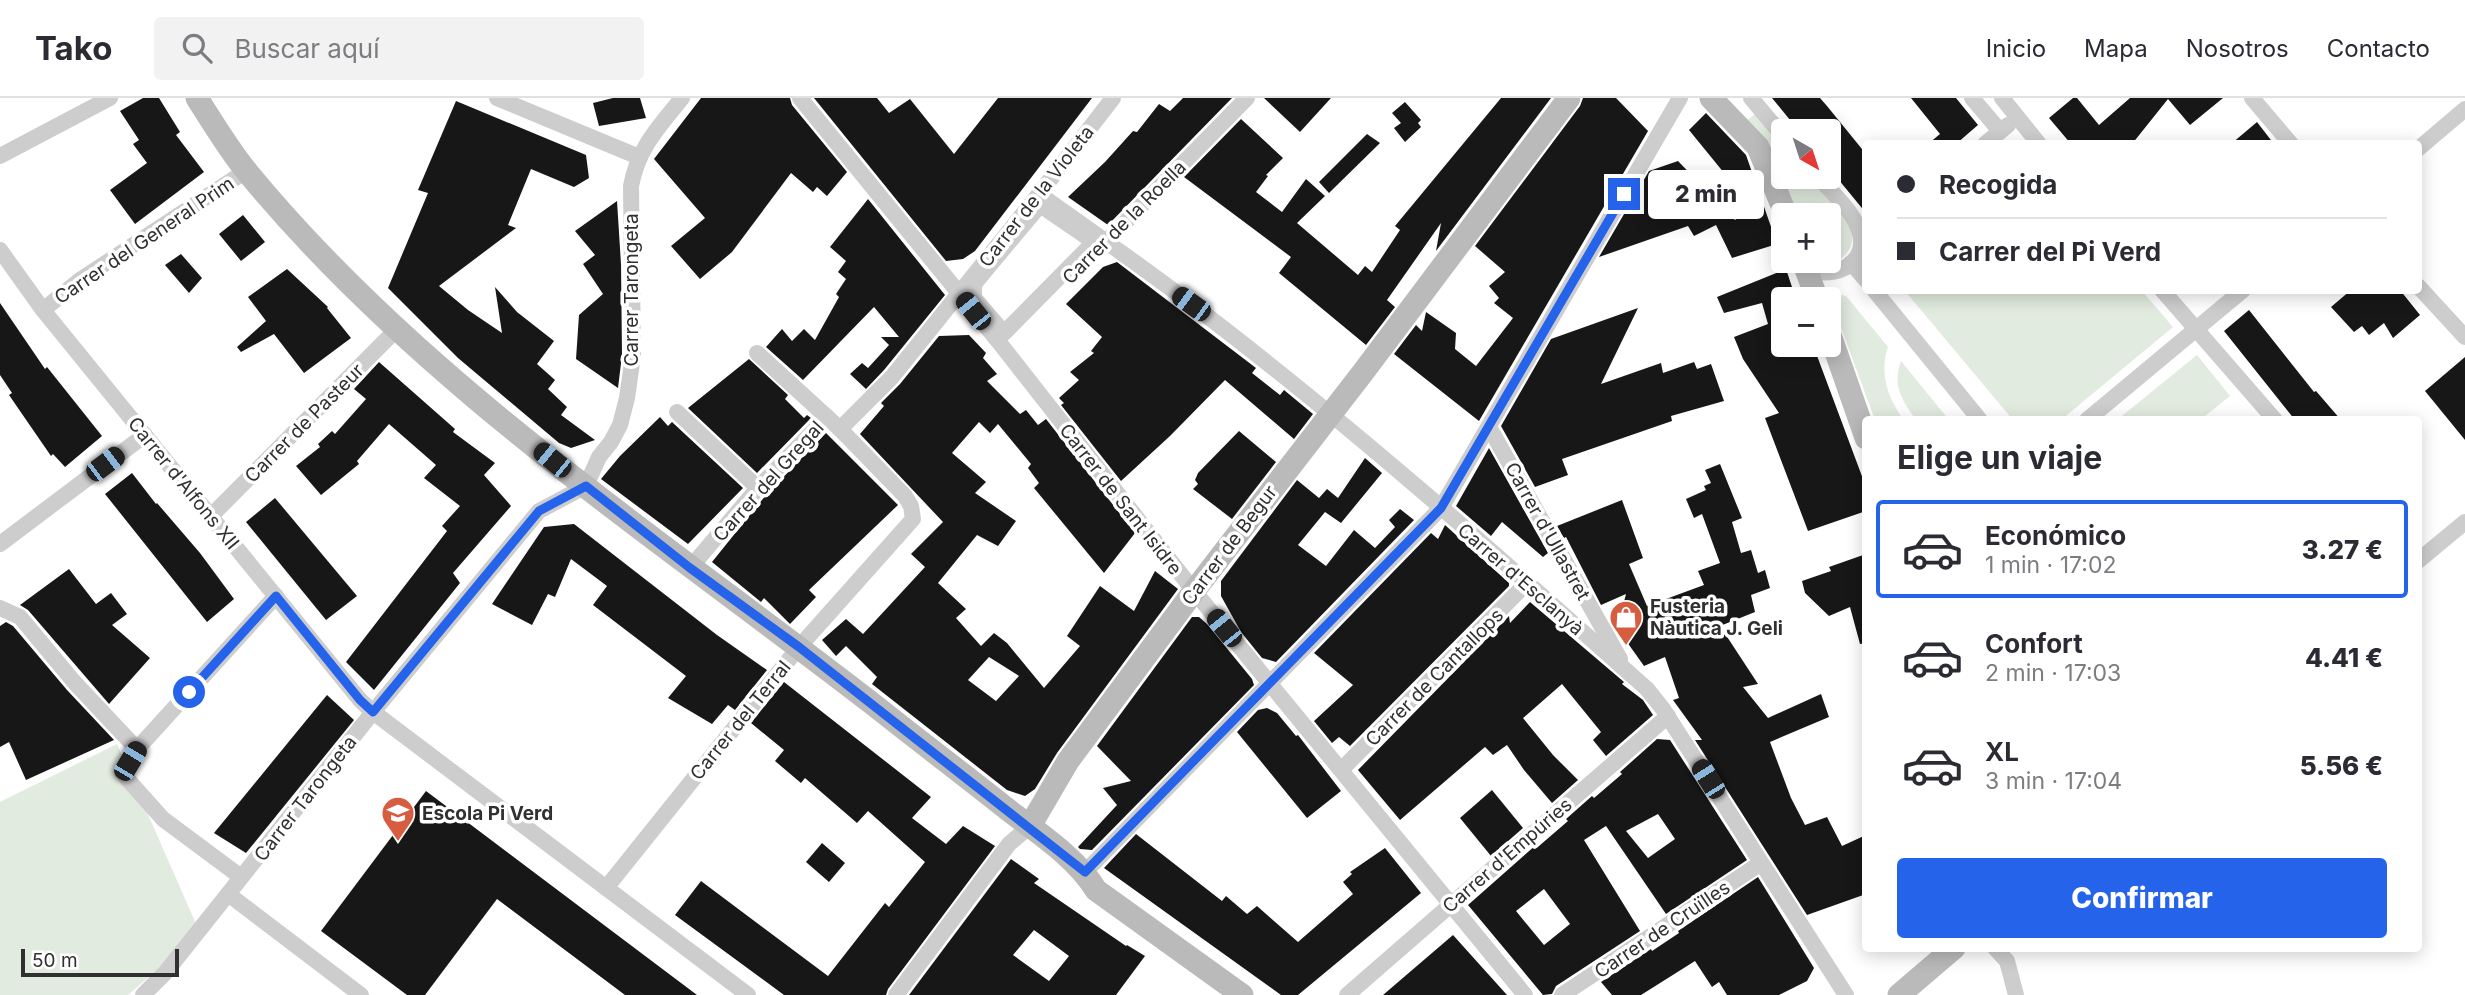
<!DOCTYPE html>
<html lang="es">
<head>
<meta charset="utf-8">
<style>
  :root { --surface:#fff; --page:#f2f2f3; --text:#2b2b33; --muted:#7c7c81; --line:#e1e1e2; --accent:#2563eb }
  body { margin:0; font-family:Inter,sans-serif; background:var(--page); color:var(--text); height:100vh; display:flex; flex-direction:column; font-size:26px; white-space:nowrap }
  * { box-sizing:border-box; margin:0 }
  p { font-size:23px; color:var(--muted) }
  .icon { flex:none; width:38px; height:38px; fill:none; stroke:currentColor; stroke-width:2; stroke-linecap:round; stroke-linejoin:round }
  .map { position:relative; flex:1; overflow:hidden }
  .drawer { position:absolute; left:1862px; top:318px; width:560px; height:536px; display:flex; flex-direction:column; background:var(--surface); border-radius:7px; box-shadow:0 4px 18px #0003 }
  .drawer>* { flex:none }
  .guide { position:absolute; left:1862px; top:42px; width:560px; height:154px; border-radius:7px; box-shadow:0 4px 18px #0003; display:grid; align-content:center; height:154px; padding:0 35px; background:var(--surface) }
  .needle { width:46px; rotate:141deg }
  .controls { position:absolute; left:1771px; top:21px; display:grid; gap:14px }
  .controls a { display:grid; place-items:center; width:70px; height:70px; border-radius:7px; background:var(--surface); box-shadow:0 4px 18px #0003; font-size:35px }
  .scale { position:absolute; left:21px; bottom:18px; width:158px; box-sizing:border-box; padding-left:7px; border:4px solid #303030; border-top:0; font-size:19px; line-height:24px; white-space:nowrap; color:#303030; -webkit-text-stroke:5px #fff; paint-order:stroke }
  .end { position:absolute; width:32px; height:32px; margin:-16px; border:9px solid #2563eb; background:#fff; box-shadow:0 0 0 4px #fff }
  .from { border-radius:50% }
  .bubble { position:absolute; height:49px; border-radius:7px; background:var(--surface); box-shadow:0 4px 18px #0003; font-size:23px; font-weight:800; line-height:49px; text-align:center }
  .car { position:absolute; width:21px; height:42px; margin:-21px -10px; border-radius:9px; box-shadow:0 0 5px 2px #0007; background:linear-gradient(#222 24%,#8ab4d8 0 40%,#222 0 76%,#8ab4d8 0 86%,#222 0) }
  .guide b { display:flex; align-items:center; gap:24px; height:66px; font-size:26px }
  .guide b+b { border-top:2px solid var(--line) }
  .guide i { width:18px; height:18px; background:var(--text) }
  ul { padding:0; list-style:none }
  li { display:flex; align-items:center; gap:21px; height:98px; margin:0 14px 10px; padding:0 21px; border:4px solid transparent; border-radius:7px }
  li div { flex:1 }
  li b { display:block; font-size:26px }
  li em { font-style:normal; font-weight:800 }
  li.selected { border-color:var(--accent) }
  li>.icon { width:63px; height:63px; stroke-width:1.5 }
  h2 { padding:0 35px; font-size:32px; line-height:84px }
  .action { display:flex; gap:14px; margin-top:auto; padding:14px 35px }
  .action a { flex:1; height:80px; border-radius:7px; background:var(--accent); color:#fff; font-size:28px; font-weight:800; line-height:80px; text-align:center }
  header { display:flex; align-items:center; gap:42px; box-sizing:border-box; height:98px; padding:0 35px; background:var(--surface); border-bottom:2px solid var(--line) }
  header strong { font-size:33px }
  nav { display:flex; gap:38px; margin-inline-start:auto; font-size:24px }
  .search { width:490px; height:63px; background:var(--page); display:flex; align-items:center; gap:18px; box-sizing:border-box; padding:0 24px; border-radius:7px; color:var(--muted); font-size:26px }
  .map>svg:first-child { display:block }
  .green { fill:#e2ebdf }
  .building { fill:#171717; fill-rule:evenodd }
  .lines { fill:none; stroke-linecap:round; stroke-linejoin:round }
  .street { stroke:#cdcdcd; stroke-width:16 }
  .secondary { stroke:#bababa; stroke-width:23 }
  .route { stroke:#2563eb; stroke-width:9 }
  .labels { text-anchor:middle; stroke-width:7; stroke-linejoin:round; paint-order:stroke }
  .street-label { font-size:19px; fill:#303030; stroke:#fff }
  .poi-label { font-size:19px; font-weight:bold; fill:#303030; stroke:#fff; text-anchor:start }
</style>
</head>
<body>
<header>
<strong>Tako</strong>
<div class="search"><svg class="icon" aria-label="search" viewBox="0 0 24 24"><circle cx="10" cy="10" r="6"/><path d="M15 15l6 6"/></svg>Buscar aquí</div>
<nav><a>Inicio</a><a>Mapa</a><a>Nosotros</a><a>Contacto</a></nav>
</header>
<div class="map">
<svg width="2465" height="897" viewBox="0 0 2465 897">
  <rect width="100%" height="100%" fill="#fff"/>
  <g class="green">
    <path d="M1755,16L1783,44V79H1812C1837,109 1881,145 1825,170L1809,163H1829V117H1790L1747,22Z"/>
    <polygon points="1905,193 2142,193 2173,229 2061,322 2013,322"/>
    <path d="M1838,196L1846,198L1888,249C1879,275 1888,301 1904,322H1875L1832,205V201Z"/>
    <polygon points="2197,257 2230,298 2200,322 2117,322"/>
    <path d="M1901,263L1949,322H1916C1902,302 1892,288 1901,263Z"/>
    <polygon points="117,646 197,828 166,864 128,897 0,897 0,704"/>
  </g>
  <g class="building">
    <polygon points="143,0 159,0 180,34 176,37 204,74 135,126 110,92 147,65 133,46 139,42 120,13"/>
    <polygon points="613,0 640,0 646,20 599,28 593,5"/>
    <polygon points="701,0 790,0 792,7 847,74 827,98 817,89 813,94 791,75 732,154 700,181 671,148 705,120 654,61"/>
    <polygon points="814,0 877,0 889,15 910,1 954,56 998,0 1092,0 975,153 963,161 946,163"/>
    <polygon points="1183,0 1232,0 1108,127 1068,99 1105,64 1133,33 1137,34 1159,6 1170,13"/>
    <polygon points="1264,0 1331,0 1300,34"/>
    <polygon points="1501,0 1551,0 1436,153 1441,125 1387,202 1395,209 1366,247 1279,175 1291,159 1184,79 1241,21 1283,60 1266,77 1268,78 1256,94 1282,114 1306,81 1325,98 1297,125 1358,177 1365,168 1372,174 1400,132 1395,128"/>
    <polygon points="1583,0 1616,0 1648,33 1479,323 1394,256 1416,227 1422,233 1426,214 1456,235 1455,251 1476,268 1513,220 1494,205 1499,200 1489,188 1505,174 1475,148 1580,8"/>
    <polygon points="1772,0 1820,0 1827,8 1866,56 1866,115 1829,70 1829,33 1799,33"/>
    <polygon points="1911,0 1956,0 1978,27 1956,46 1928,46 1940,36"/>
    <polygon points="2073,0 2077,0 2099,27 2130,0 2223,0 2190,27 2168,1 2132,46 2071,46 2049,20"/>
    <polygon points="456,3 586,57 589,80 574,89 531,71 508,127 516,130 439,188 468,212 502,235 495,189 517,214 554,243 537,266 555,282 548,291 567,309 561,317 595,342 571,350 559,345 458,260 388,190 428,95 418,92"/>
    <polygon points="1405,4 1421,22 1418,25 1421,29 1405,44 1394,30 1401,25 1392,15"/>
    <polygon points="1706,15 1746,57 1777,146 1732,160 1716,127 1694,138 1688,128 1599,159 1649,73 1678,63 1735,122 1751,108 1689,32"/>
    <polygon points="2257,24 2274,46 2231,46"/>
    <polygon points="1367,36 1380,45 1329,95 1319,84"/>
    <polygon points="868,101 945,197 884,272 866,291 850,276 862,265 868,270 889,247 881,239 899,239 874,209 803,282 766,249 782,231 792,243 804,231 815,242 839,199 836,196 846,181 838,174 846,163 830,149"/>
    <polygon points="617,103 621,166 622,257 618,290 576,261 579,217 603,196 583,166 595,157 575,133"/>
    <polygon points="243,117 265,144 241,163 219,136"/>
    <polygon points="181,156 202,180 189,195 165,167"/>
    <polygon points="1117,164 1256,270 1252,275 1280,297 1284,292 1313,316 1294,341 1225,282 1170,338 1121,383 1061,307 1064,305 1059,300 1079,282 1070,274 1094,255 1091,253 1102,239 1066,206 1103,169"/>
    <polygon points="287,171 328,209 327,210 351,240 304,275 274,236 241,254 237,249 266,223 248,199"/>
    <polygon points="1786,171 1796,201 1783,201 1783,247 1813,247 1866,389 1866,413 1808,433 1765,320 1779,315 1743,261 1734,239 1768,226 1762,205 1724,215 1717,199"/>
    <polygon points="2351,192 2400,192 2420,217 2393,240 2384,225 2369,237 2362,228 2354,234 2331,209"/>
    <polygon points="0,205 45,271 47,269 102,338 65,369 53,356 51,358 9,297 12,295 0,277"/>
    <polygon points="1638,210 1601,286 1661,265 1663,275 1694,264 1697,271 1711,266 1724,303 1671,318 1672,323 1562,361 1568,377 1535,389 1501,328 1551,241"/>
    <polygon points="2249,212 2314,294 2316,293 2341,322 2295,322 2224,233"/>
    <path d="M969,237L986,255L983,260L997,276L987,283L1020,316L1026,312L1038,327L1046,321L1135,435L1104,475L1034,390L1039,385L1028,370L1031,366L998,326L990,335L979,324L952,355L986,384L975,395L1016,423L998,448L977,437L938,485L966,511L956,520L981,548L994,535L1007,545L1044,590L1080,548L1067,538L1100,488L1134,513L1155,473L1178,491L1057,655L1035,691L1025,698L1007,692L872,586L877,579L846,548L836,558L822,542L846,521L863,536L925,469L911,456L943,424L860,336L884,308L881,305L900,286L939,238ZM989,559L1019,578L996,603L968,582Z"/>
    <polygon points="2465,259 2465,342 2425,293"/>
    <polygon points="749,261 788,297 785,301 804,320 807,317 811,320 757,375 688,310"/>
    <polygon points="379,264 455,331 453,334 495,365 484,377 511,408 453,475 460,485 374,592 346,564 447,433 442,428 460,408 424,380 436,367 389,326 357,363 359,366 321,397 296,368 320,349 318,346 332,333 335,336 366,301 354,291"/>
    <polygon points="660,319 668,328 672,324 743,390 688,446 601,381 620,358"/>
    <polygon points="1239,333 1276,364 1232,421 1193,391 1198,386 1195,382 1198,375"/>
    <polygon points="826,335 898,407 809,492 816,499 790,526 764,500 761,504 712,464 766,397"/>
    <polygon points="1489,350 1548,455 1543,459 1502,424 1491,438 1456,408"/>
    <polygon points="1365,360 1382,375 1341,425 1325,414 1298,447 1326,468 1354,432 1375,450 1395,429 1389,422 1400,411 1414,422 1276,564 1262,560 1241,534 1221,498 1221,483 1297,382 1319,400 1327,391 1338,400"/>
    <polygon points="1720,366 1742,420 1732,424 1741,455 1751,452 1758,475 1765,472 1770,490 1751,497 1755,514 1720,528 1758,586 1743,589 1768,620 1821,596 1829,619 1770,644 1791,700 1805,727 1827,719 1842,748 1866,737 1866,796 1807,817 1695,642 1702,642 1673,602 1679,600 1665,559 1644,568 1617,530 1626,496 1601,507 1566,439 1564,440 1557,428 1622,402 1643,460 1629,466 1647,508 1704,487 1698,473 1720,465 1702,416 1694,420 1686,401 1706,392 1704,388 1711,385 1705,372"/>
    <polygon points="132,375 156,406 157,405 200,455 234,501 207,524 105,396"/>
    <polygon points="275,400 357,498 326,522 246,424"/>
    <polygon points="574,426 717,537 767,572 735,612 728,607 712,626 668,600 686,578 593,507 607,488 571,461 555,499 548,496 532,527 492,506 544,429"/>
    <polygon points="1445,427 1509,485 1509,488 1350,648 1339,639 1332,645 1314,623 1353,587 1314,555 1431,435 1438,441"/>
    <polygon points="1866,456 1866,545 1860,546 1850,509 1829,518 1805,495 1802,483 1831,473 1829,469"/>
    <polygon points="69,471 96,506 111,495 127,516 112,527 150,560 109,606 28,512 20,507"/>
    <polygon points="1530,504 1624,584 1622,586 1643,602 1653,617 1606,658 1593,642 1601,634 1562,586 1523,620 1553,657 1578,682 1552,705 1524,672 1507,647 1493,657 1485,649 1400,722 1358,672 1509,518 1510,525"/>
    <polygon points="1192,519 1199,519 1207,526 1252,581 1254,587 1092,752 1080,751 1078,749 1117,707 1103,690 1131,683 1097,648"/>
    <polygon points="6,524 13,528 67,592 114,642 26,682 9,644 0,649 0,528"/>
    <polygon points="784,584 931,699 912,720 946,746 963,728 995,748 888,891 886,897 784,897 675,817 701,783 828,878 885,805 889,809 925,764 868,713 857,725 805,680 801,685 775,663 784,652 751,625"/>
    <polygon points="327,597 354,622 246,755 214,735"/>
    <polygon points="1267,610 1277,615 1296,638 1298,637 1341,693 1307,720 1237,634 1258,612"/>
    <path d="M1657,641L1670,642L1747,762L1666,816L1606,728L1584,742L1640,833L1556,888L1552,896L1543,897L1468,807L1537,746L1539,748L1568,723L1566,721L1592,698L1594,700L1622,676L1620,674ZM1658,716L1675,741L1648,760L1626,733ZM1544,791L1570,826L1544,847L1516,813Z"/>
    <polygon points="1492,692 1523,730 1491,758 1460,720"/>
    <polygon points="426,693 596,821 697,897 625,897 497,801 425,897 407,897 321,833"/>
    <polygon points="1136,736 1222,803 1226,798 1247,816 1257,808 1298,844 1353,796 1343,784 1352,776 1350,774 1385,750 1421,795 1298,897 1281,897 1104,770"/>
    <polygon points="822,745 845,765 829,784 806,764"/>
    <path d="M1011,761L1039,781L1034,785L1126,848L1127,847L1145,858L1116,897H909ZM1034,832L1069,858L1049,883L1013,857Z"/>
    <polygon points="1758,779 1814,870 1807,883 1779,897 1727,897 1719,884 1712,889 1695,863 1641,897 1612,897 1601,884 1651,851 1652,853 1679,835 1678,833"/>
    <polygon points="1453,837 1507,897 1383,897"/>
  </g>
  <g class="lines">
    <g class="street">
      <polyline points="497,0 639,59"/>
      <polyline points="800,0 1002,248 1194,493 1525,897"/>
      <polyline points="1751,0 1783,38"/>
      <polyline points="1972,0 2000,33"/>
      <polyline points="2002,0 2039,46"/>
      <polyline points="2252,0 2291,46"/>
      <polyline points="1985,46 2008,27"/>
      <polyline points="2418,51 2465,11"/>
      <polyline points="0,58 110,0"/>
      <path d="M1039,96C1090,132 1141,168 1190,205C1349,325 1499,459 1647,591L1663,611L1846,897"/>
      <polygon points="1040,107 1094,144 1004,235 974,200 974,186"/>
      <polyline points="1099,151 1247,0"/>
      <polyline points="0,152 43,212 360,602 373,614 748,897"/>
      <polyline points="1851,165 1866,182"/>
      <path d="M1806,170C1836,184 1872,163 1858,130C1851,111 1831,94 1818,79"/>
      <polyline points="2418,188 2465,239"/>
      <polyline points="1874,192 1980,322"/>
      <polyline points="2162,192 2275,322"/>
      <polyline points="43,212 80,182 246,73"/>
      <polyline points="757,255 827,319"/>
      <polyline points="677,314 758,390"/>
      <polyline points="2087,322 2243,192"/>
      <polyline points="1489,329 1620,561"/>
      <polyline points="211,418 397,231"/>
      <polyline points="0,446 145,337"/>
      <polyline points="2418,463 2465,424"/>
      <polyline points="690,470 758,390 827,319 840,331 892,279 1039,96 1113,0"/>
      <polyline points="0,510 20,519 75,585 137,651"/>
      <polyline points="1341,672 1527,485"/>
      <polyline points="1085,774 1441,410 1680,0"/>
      <polyline points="241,779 163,721 122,675 137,651 276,498"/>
      <polyline points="606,790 799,549 913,421 911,408 905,398 840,331"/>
      <polyline points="228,796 361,897"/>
      <polyline points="1995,850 2007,863 2016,897"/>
      <path d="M143,897L165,875L373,614L539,413L586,388L599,359L611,344L620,327L627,300L633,258L631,88C638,50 658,30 682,0"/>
      <polyline points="896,897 1009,746 1030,728"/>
      <polyline points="1347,897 1668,618"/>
      <polyline points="1562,897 1761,765"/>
    </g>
    <g class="secondary">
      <path d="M197,0C213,25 229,52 248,75C421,285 660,441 874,607C918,642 963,676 1007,711C1037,734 1077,760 1096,792L1242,897"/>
      <polyline points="1711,0 1758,49 1786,117"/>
      <polyline points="1803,163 1817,201"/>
      <polyline points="1829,234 1866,340"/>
      <polyline points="1030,728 1068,663 1194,493 1364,273 1569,0"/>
      <polyline points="1899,897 1954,850"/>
    </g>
  </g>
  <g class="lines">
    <polyline class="route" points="189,594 276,498 360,602 373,614 539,413 586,388 690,470 799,549 1085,774 1441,410 1624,96"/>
  </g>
  <defs>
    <symbol id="shop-pin" viewBox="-11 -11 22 30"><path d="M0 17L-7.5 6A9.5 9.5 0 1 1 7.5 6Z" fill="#d75d41" stroke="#fff"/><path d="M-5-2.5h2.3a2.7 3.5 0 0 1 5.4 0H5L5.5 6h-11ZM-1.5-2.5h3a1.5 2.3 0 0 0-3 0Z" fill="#fff"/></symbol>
    <symbol id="school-pin" viewBox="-11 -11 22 30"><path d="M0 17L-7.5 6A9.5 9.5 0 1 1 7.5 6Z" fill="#d75d41" stroke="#fff"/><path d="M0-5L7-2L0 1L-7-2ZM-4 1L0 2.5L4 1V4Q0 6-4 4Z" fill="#fff"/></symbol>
  </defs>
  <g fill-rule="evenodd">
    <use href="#shop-pin" x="1607" y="500" width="38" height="52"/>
    <use href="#school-pin" x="379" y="696" width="38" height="52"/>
  </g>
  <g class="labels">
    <g class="street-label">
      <text transform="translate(1036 98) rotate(-52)" y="7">Carrer de la Violeta</text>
      <text transform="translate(1124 124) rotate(-45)" y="7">Carrer de la Roella</text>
      <text transform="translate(144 142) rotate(-34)" y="7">Carrer del General Prim</text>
      <text transform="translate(631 192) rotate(-90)" y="7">Carrer Tarongeta</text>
      <text transform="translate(304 325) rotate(-45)" y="7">Carrer de Pasteur</text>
      <text transform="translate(768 383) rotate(-48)" y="7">Carrer del Gregal</text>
      <text transform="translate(184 385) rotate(51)" y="7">Carrer d'Alfons XII</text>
      <text transform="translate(1121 401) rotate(52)" y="7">Carrer de Sant Isidre</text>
      <text transform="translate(1548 433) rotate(61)" y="7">Carrer d'Ullastret</text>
      <text transform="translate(1229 447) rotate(-53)" y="7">Carrer de Begur</text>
      <text transform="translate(1521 481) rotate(41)" y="7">Carrer d'Esclanyà</text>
      <text transform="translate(1434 579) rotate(-45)" y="7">Carrer de Cantallops</text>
      <text transform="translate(740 622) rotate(-51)" y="7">Carrer del Terral</text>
      <text transform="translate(305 700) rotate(-52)" y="7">Carrer Tarongeta</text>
      <text transform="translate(1507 757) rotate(-41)" y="7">Carrer d'Empúries</text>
      <text transform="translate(1662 831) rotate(-34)" y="7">Carrer de Cruïlles</text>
    </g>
    <g class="poi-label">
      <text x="1650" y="515">Fusteria<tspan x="1650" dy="22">Nàutica J. Geli</tspan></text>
      <text x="422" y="722">Escola Pi Verd</text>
    </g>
  </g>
</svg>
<div class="controls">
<a><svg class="needle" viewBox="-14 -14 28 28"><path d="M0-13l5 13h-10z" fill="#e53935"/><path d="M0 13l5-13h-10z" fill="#7c7c81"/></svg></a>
<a>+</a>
<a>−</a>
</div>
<div class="scale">50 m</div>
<i class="end from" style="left:189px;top:594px"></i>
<i class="end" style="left:1624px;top:96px"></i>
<div class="bubble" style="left:1648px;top:72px;width:116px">2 min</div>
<i class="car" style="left:1191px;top:206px;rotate:306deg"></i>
<i class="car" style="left:973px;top:213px;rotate:321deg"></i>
<i class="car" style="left:552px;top:362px;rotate:309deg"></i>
<i class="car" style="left:105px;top:366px;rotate:53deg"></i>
<i class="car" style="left:1224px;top:530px;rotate:321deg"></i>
<i class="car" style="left:130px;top:663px;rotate:31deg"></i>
<i class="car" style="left:1708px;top:681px;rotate:328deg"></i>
<div class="guide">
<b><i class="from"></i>Recogida</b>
<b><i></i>Carrer del Pi Verd</b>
</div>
<section class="drawer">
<h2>Elige un viaje</h2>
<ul>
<li class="selected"><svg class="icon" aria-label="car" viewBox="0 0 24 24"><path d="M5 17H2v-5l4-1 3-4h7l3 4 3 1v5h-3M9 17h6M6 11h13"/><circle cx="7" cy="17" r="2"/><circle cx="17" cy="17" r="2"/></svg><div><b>Económico</b><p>1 min · 17:02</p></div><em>3.27 €</em></li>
<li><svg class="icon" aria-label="car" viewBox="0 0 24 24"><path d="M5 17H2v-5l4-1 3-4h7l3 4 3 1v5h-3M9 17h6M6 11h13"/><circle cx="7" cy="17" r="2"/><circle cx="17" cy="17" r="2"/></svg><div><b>Confort</b><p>2 min · 17:03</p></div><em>4.41 €</em></li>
<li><svg class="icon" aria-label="car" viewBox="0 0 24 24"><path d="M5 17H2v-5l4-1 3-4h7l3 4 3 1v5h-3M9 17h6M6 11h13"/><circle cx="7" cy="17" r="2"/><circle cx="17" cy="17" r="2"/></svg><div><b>XL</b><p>3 min · 17:04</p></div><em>5.56 €</em></li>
</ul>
<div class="action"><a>Confirmar</a></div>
</section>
</div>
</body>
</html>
